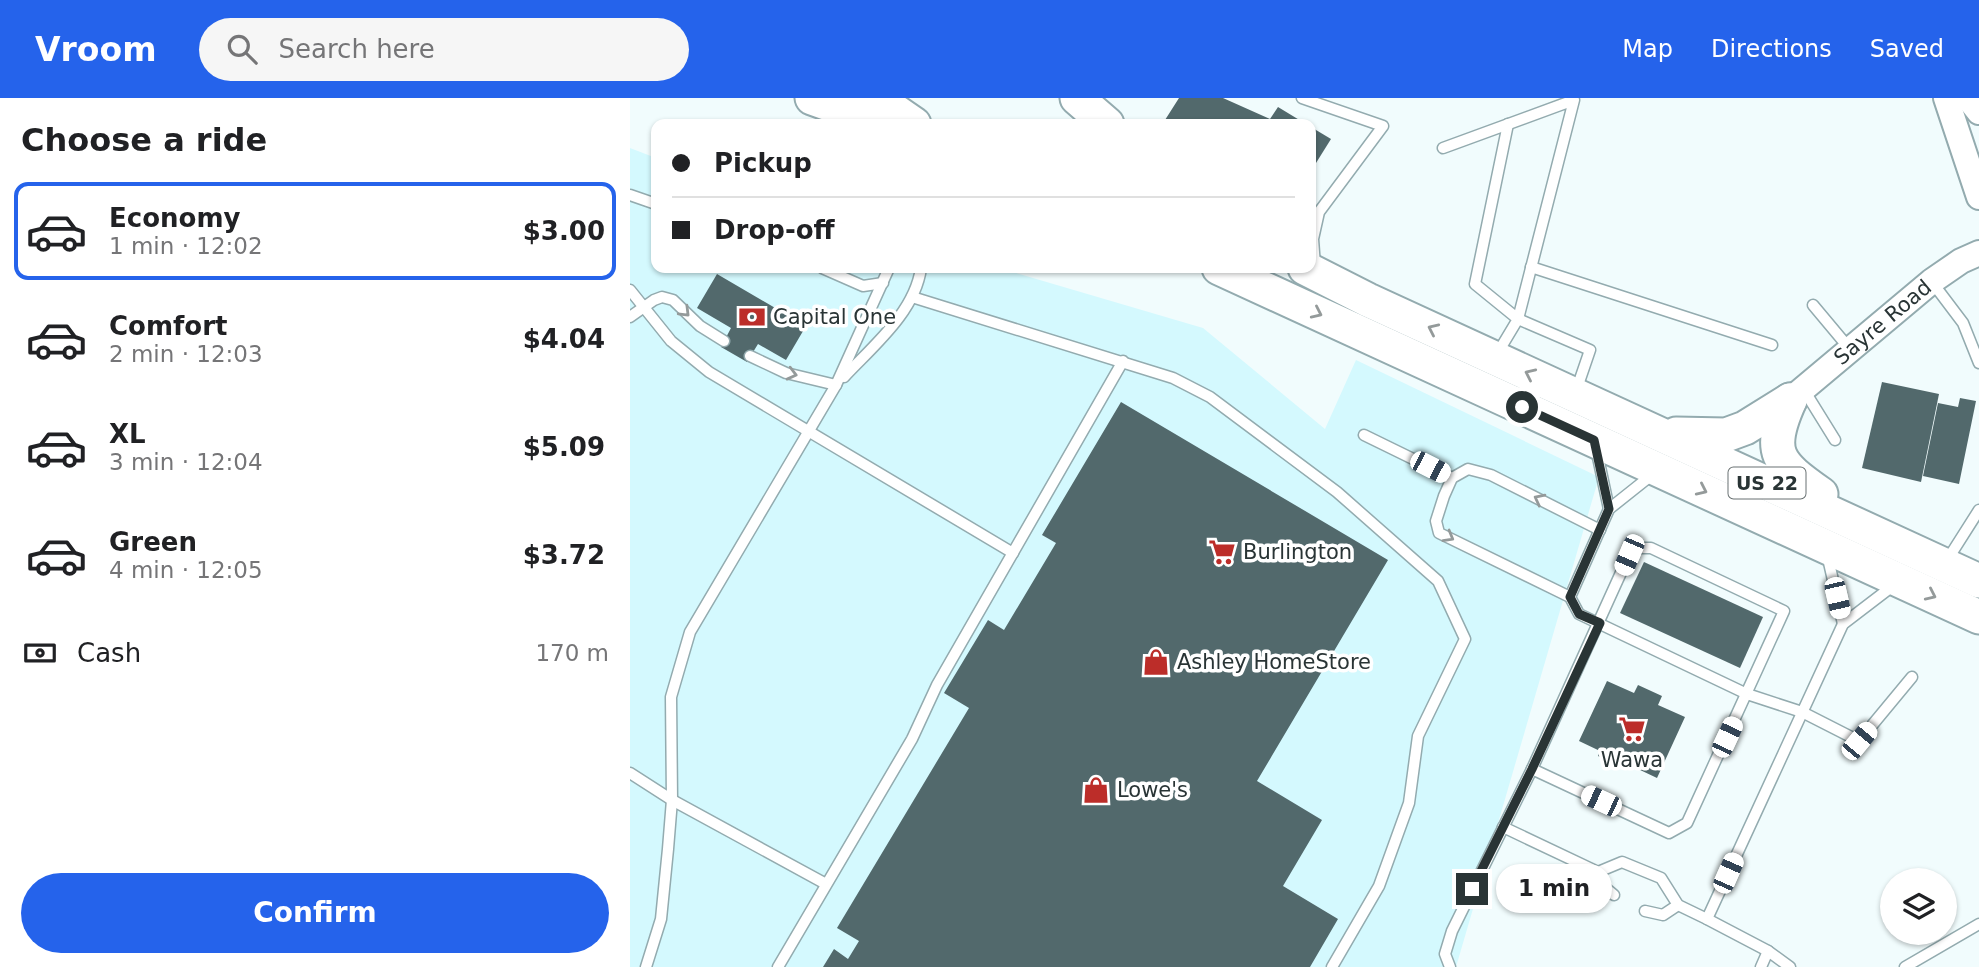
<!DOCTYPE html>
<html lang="en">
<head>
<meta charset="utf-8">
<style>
  :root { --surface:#fff; --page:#f6f6f6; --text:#202124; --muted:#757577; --line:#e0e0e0; --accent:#2563eb }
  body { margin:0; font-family:"DejaVu Sans",sans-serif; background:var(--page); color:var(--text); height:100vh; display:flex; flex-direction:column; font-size:26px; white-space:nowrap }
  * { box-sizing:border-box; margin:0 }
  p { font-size:23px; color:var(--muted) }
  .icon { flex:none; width:38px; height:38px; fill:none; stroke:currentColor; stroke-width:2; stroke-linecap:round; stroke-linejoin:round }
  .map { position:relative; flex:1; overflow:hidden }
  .details { display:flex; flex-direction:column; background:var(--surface); width:630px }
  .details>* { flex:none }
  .top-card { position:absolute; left:21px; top:21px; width:665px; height:154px; border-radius:14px; box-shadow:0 2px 5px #0004; display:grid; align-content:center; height:154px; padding:0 21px; background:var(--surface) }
  .controls { position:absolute; left:1250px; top:770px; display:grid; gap:14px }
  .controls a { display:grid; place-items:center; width:77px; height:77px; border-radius:50%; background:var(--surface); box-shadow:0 2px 5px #0004; font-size:35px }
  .end { position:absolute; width:32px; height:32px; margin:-16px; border:9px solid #293435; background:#fff; box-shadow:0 0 0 4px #fff }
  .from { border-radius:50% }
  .bubble { position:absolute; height:49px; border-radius:24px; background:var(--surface); box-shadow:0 2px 5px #0004; font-size:23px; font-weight:700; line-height:49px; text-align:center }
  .car { position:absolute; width:21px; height:42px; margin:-21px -10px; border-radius:9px; box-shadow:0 0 5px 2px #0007; background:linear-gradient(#fff 24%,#345 0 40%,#fff 0 76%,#345 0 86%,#fff 0) }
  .top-card b { display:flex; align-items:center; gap:24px; height:66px; font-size:26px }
  .top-card b+b { border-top:2px solid var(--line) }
  .top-card i { width:18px; height:18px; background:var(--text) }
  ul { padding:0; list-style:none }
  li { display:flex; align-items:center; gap:21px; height:98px; margin:0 14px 10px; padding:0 7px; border:4px solid transparent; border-radius:14px }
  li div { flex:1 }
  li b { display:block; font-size:26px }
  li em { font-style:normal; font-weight:700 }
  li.active { border-color:var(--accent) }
  li>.icon { width:63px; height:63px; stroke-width:1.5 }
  h2 { padding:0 21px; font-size:32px; line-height:84px }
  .pay { display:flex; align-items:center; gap:18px; height:77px; padding:0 21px; font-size:26px }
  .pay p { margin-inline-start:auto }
  .button { display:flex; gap:14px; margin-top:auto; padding:14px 21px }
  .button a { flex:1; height:80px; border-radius:42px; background:var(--accent); color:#fff; font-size:28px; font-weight:700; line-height:80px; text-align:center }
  header { display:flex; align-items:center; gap:42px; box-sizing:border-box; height:98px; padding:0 35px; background:var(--accent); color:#fff }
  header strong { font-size:33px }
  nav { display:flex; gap:38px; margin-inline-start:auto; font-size:24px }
  .search { width:490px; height:63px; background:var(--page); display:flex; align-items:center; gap:18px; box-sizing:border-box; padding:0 24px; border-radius:38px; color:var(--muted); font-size:26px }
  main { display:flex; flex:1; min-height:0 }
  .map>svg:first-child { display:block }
  .built { fill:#d4f9fe }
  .building { fill:#52696c }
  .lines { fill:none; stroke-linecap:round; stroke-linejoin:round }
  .service-casing { stroke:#93abaf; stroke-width:13 }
  .tertiary-casing { stroke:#93abaf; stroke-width:28 }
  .trunk-casing { stroke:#93abaf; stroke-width:37 }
  .service { stroke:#fff; stroke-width:10 }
  .tertiary { stroke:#fff; stroke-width:24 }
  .trunk { stroke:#fff; stroke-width:33 }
  .oneway { stroke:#949a9a }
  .route { stroke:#293435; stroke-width:9 }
  .labels { text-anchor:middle; stroke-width:7; stroke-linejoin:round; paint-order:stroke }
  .shield { fill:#fff; stroke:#697172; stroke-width:2 }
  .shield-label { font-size:19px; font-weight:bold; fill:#293435 }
  .poi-label { font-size:21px; fill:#293435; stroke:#fff; text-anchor:start }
  .street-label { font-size:21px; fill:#293435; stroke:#fff }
</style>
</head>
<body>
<header>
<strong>Vroom</strong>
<div class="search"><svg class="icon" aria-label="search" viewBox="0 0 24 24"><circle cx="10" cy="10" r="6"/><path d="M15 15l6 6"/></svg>Search here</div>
<nav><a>Map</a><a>Directions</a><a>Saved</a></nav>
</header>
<main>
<section class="details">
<h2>Choose a ride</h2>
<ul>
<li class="active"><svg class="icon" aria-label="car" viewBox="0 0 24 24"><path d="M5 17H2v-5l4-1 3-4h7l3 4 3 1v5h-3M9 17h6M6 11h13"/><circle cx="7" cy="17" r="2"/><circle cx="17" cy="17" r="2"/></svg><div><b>Economy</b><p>1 min · 12:02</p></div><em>$3.00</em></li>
<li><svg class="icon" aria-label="car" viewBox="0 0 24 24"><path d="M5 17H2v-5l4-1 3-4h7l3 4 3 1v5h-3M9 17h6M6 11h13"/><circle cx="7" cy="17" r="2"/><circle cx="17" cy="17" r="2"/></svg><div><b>Comfort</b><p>2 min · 12:03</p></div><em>$4.04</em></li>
<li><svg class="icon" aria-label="car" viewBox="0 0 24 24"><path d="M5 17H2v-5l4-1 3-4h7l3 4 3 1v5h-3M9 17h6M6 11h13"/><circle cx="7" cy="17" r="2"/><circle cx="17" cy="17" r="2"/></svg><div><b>XL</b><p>3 min · 12:04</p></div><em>$5.09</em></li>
<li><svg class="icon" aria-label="car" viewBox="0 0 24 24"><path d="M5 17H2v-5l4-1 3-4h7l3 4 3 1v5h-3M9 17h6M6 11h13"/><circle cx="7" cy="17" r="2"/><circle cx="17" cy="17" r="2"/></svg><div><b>Green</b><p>4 min · 12:05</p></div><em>$3.72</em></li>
</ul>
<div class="pay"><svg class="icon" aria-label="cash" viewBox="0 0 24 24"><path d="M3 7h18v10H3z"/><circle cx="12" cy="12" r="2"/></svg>Cash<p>170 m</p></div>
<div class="button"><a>Confirm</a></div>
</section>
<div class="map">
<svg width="1349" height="869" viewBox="0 0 1349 869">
  <rect width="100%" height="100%" fill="#f1fcfd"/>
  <polygon class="built" points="0,50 26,60 26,170 369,170 573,230 695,331 726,262 969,379 826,869 0,869"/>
  <g class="building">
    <polygon points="549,0 593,0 640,21 648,9 676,26 540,26 535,22"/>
    <polygon points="681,29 701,41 681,73"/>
    <polygon points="87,176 176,228 156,262 128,246 117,264 91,249 101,230 67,210"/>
    <polygon points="1252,284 1309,296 1291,384 1232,370"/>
    <polygon points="1330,300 1346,303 1329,386 1293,378 1308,305 1328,309"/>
    <polygon points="491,304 758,462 627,683 692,722 653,788 708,821 680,869 193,869 204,851 218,861 229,843 207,830 339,610 314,595 358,522 374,532 426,445 412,437"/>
    <polygon points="1014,464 1133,519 1110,570 990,515"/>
    <polygon points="977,583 1004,595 1008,587 1032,598 1028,607 1055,619 1027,680 989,662 987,667 968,658 970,653 949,643"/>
  </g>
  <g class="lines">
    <defs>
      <g id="service">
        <polyline points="672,0 753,28 689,114 683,141 685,168"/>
        <polyline points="813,50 944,2 888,221 960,252 946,293"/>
        <polyline points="0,97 26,106"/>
        <polyline points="901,169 1142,247"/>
        <polyline points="192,170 233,188 253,185"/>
        <polyline points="1302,184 1333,225 1349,265"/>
        <polyline points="0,192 41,243 79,274 383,455"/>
        <polyline points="282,199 543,280 580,299 707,394 808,483 835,541 788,638 779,705 749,788 702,869"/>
        <polyline points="1183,207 1219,250"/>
        <polyline points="0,219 24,202 32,199 43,202 70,228 94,243"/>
        <polyline points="867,256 888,221 845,186 878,26"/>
        <polyline points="120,258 156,275 206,287"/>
        <path d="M214,279C243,248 285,214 291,170"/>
        <polyline points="1174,292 1205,342"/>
        <polyline points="734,337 822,380"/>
        <polyline points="966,350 979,411"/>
        <polyline points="1023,376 979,411 940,499 949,516 1117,596 1172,614 1229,643 1282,579"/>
        <polygon points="1009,450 1021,450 1154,513 1057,725 1039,735 902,671 999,457"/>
        <polyline points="1197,456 1213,526"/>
        <polyline points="1316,464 1349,412"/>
        <polyline points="940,499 809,435 806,423 814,398 822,380 838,371 861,377 970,432"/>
        <polyline points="0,675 42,702 196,786"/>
        <polyline points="873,729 968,774 992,764 1031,780 1048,807 1077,821"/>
        <polyline points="968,774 972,787 984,797"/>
        <polyline points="1015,813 1033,817 1048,807"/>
        <polyline points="16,869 31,821 38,751 42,702 41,599 60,534 206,287 259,170"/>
        <polyline points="148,869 282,641 307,587 493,263"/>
        <polyline points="820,869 815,856 822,833 902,671"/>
        <polyline points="1131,869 1138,853"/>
        <polyline points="1160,869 1138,853 1077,821 1213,526 1264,487"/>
        <polyline points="1275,869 1349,826"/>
      </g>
      <g id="tertiary">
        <polyline points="1316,0 1349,99"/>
        <polyline points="1338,0 1349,14"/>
        <path id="s1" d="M1160,302L1302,183L1331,163L1349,155"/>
      </g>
      <g id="trunk">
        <polyline points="182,0 254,26"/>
        <polyline points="246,0 284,26"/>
        <polyline points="447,0 477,26"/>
        <polyline points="589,170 1349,519"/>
        <polyline points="675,170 738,202 1349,483"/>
        <path d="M1160,302C1136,355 1147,365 1191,396"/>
        <polyline points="1046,336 1096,337 1115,330 1160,302"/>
      </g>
    </defs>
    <use href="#service" class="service-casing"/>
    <use href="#tertiary" class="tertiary-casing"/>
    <use href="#trunk" class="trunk-casing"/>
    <use href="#service" class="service"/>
    <use href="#tertiary" class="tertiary"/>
    <use href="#trunk" class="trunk"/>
  </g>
  <defs><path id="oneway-chevron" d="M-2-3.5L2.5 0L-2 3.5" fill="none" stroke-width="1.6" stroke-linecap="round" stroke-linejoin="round" transform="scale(1.75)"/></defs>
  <g class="oneway">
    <use href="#oneway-chevron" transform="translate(55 214) rotate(45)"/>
    <use href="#oneway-chevron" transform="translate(687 215) rotate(25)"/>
    <use href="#oneway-chevron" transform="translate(803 231) rotate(-155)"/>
    <use href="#oneway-chevron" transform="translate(162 276) rotate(14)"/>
    <use href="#oneway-chevron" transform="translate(900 276) rotate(-155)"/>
    <use href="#oneway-chevron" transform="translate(1072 392) rotate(25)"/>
    <use href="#oneway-chevron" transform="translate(909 401) rotate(-153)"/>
    <use href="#oneway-chevron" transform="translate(819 439) rotate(30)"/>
    <use href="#oneway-chevron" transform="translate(1301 497) rotate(25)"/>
  </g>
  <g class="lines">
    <polyline class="route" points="842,791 902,671 970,525 949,516 940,499 979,411 964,342 892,309"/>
  </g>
  <defs>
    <symbol id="bank-bare" viewBox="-9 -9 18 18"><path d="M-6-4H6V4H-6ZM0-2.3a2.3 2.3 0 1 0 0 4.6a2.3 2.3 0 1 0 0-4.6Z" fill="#bc2d29" stroke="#fff" stroke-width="2.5" paint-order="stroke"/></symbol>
    <symbol id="supermarket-bare" viewBox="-9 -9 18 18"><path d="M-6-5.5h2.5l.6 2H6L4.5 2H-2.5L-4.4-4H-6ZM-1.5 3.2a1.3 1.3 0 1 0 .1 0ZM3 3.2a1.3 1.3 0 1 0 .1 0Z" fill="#bc2d29" stroke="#fff" stroke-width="2.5" paint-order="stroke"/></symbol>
    <symbol id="shop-bare" viewBox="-9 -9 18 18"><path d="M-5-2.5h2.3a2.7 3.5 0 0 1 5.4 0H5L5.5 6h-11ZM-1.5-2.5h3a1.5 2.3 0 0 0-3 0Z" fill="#bc2d29" stroke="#fff" stroke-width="2.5" paint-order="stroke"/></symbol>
  </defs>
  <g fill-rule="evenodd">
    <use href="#bank-bare" x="103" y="200" width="38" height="38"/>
    <use href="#supermarket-bare" x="573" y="435" width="38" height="38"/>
    <use href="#shop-bare" x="507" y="545" width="38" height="38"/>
    <use href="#supermarket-bare" x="983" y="612" width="38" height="38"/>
    <use href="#shop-bare" x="447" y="673" width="38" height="38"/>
  </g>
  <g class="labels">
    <rect class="shield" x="1098.5" y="369.5" width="77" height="31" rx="5"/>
    <g class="shield-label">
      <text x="1137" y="392">US 22</text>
    </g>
    <g class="poi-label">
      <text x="143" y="226">Capital One</text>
      <text x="613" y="461">Burlington</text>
      <text x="547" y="571">Ashley HomeStore</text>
      <text x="1002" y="669" text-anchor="middle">Wawa</text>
      <text x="487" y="699">Lowe's</text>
    </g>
    <g class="street-label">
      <text dy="7" stroke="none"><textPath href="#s1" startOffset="121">Sayre Road</textPath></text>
    </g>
  </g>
</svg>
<div class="controls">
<a><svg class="icon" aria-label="layers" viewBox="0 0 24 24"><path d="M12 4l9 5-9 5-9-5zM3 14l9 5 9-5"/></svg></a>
</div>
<i class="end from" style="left:892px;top:309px"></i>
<i class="end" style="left:842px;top:791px"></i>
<div class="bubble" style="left:866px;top:766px;width:116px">1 min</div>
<i class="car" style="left:800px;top:369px;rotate:117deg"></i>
<i class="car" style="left:999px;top:457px;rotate:203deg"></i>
<i class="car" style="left:1207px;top:500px;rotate:167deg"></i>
<i class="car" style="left:1097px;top:639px;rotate:25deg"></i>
<i class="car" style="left:1229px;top:643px;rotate:40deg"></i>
<i class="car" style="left:971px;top:703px;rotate:295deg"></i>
<i class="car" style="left:1098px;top:775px;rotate:24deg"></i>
<div class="top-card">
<b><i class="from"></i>Pickup</b>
<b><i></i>Drop-off</b>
</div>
</div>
</main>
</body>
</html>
